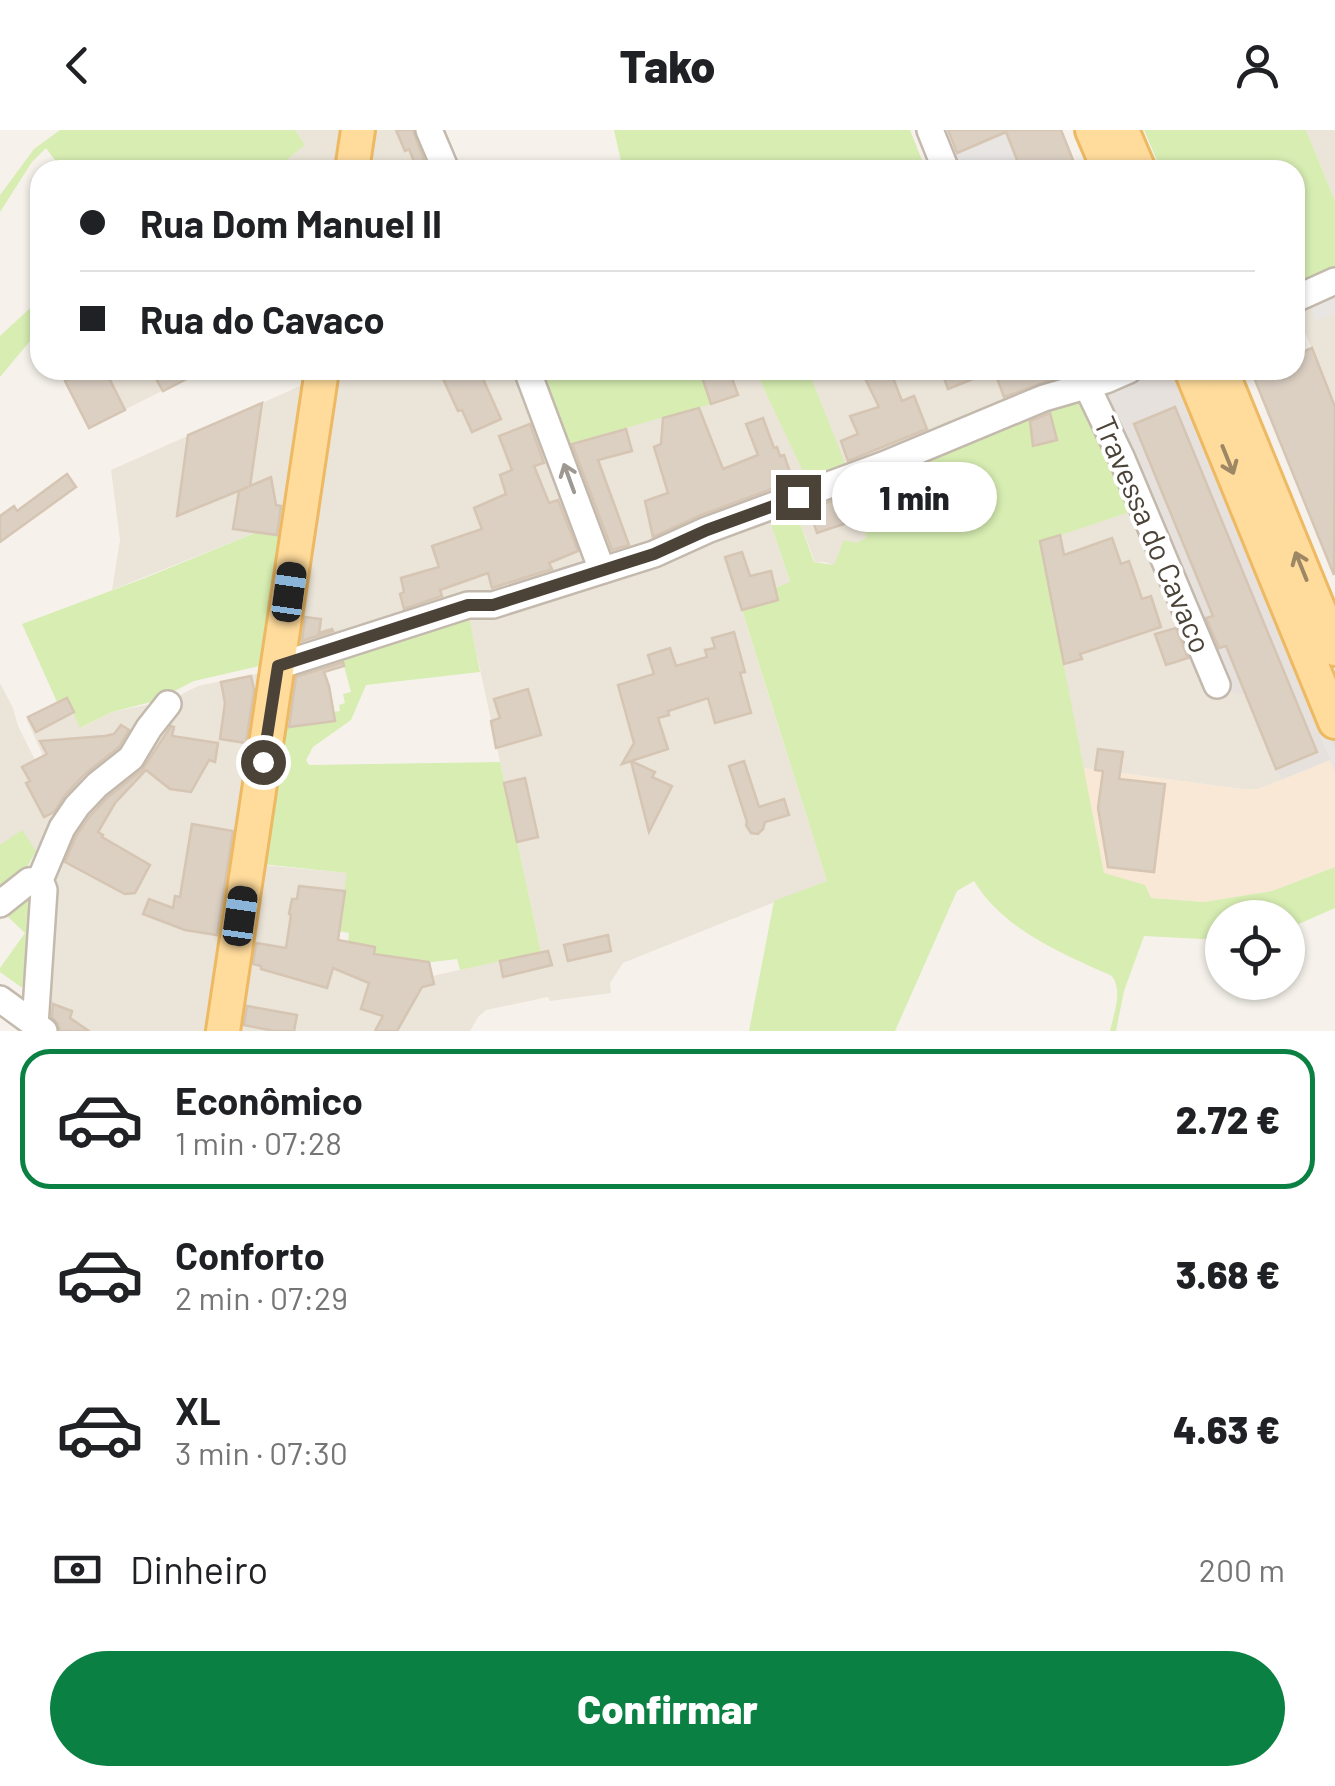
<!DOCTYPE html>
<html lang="pt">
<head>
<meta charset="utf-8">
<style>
  :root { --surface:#fff; --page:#f6f6f6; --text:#202124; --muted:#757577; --line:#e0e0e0; --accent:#0b8043 }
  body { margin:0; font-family:Barlow,sans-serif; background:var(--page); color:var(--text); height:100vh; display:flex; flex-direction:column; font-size:38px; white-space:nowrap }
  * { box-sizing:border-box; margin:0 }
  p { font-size:32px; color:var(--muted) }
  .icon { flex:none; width:55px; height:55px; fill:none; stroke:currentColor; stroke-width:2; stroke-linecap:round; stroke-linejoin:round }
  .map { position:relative; height:901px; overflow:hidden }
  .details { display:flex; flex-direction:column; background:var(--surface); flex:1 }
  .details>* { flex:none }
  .guide { position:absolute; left:30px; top:30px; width:1275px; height:220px; border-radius:30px; box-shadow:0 2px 8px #0004; display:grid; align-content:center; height:220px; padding:0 50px; background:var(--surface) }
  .fabs { position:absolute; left:1205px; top:770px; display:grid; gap:20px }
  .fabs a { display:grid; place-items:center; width:100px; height:100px; border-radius:50%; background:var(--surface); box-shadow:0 2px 8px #0004; font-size:50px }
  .end { position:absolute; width:45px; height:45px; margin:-22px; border:12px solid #4c4338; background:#fff; box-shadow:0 0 0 5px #fff }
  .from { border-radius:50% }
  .bubble { position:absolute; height:70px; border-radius:35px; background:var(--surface); box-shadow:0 2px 8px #0004; font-size:32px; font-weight:800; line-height:70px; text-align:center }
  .car { position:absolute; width:30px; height:60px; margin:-30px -15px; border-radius:12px; box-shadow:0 0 8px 2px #0007; background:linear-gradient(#222 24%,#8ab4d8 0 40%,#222 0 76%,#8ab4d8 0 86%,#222 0) }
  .guide b { display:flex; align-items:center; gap:35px; height:95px; font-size:38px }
  .guide b+b { border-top:2px solid var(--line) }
  .guide i { width:25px; height:25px; background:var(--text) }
  ul { padding:18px 0 0; list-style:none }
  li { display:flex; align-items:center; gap:30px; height:140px; margin:0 20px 15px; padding:0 30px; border:5px solid transparent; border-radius:30px }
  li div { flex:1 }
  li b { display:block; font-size:38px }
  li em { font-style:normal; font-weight:800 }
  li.on { border-color:var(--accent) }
  li>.icon { width:90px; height:90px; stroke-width:1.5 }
  .pay { display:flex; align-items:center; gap:25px; height:110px; padding:0 50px; font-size:38px }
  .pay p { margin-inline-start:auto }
  .action { display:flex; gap:20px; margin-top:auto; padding:20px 50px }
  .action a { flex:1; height:115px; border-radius:60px; background:var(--accent); color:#fff; font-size:40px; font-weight:800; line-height:115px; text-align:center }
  header { display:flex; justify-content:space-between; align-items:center; height:130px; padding:0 50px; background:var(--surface); font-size:45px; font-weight:800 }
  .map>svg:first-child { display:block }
  .residential { fill:#ebe4d9 }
  .commercial { fill:#f9e8d6 }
  .industrial { fill:#e6e1dc }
  .green { fill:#d7edb2 }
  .parking { fill:#e8e5e3 }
  .building { fill:#dcd0c3; stroke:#d5c5b2; stroke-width:2.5 }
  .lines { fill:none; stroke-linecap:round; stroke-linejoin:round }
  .minor-casing { stroke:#c3b9ad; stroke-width:30 }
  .major-casing { stroke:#edb963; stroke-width:38 }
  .minor { stroke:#fff; stroke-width:25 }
  .major { stroke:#ffdb9c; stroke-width:32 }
  .oneway { stroke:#9d8765 }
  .oneway2 { stroke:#9d9892 }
  .route { stroke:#4c4338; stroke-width:12 }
  .labels { text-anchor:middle; stroke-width:8; stroke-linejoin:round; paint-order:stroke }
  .street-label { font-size:30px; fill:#4c4338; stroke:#fff }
</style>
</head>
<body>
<header><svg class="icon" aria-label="back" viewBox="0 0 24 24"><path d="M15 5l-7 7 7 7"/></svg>Tako<svg class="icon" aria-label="person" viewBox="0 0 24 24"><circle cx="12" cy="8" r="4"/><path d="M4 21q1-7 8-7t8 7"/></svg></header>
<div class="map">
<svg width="1335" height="901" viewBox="0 0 1335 901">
  <rect width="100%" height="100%" fill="#f6f2eb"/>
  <g class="residential">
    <polygon points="295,0 355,0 350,40 274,40 305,15"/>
    <polygon points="360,0 427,0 443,40 354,40"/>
    <polygon points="1306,0 1335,0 1335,71"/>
    <polygon points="1335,154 1335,277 1295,177"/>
    <polygon points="79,240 204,240 104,290"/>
    <polygon points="324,240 524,240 599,438 281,532"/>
    <polygon points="699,240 755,240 812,359 604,436 565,315 710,274"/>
    <polygon points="808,240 994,240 1009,279 849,345"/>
    <polygon points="318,248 295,408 257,402 112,460 120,410 111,340"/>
    <polygon points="844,352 867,407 835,436 825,432 815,432 795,379"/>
    <polygon points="767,381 790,453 778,470 742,481 827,751 623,833 610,853 611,863 550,871 548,867 486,880 478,887 470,901 225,901 251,734 348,743 333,838 395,864 401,853 541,822 467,479"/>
    <polygon points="1133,381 1221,557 1244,563 1281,650 1258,659 1242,659 1083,638 1040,411"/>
    <polygon points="275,540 221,901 48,901 37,893 47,758 63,699 180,565 198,556"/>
    <polygon points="0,553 13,578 18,596 59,678 27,737 0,764"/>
    <polygon points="67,568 81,598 112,582 161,572 73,678 63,670 26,588"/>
  </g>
  <polygon class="commercial" points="1335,628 1335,737 1272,761 1204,772 1150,768 1144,755 1104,744 1083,638 1242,659 1258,659"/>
  <polygon class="industrial" points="1135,240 1188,240 1335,599 1335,628 1281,650 1245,564 1240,565 1221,557 1088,255"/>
  <g class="green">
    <polygon points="60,0 295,0 305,15 274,40 62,40 46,18 32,32 0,82 0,65 34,19"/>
    <polygon points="614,0 910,0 926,40 623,40"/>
    <polygon points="1144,0 1306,0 1335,71 1335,138 1295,156 1295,40 1161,40"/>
    <polygon points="40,169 40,199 0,247 0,206"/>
    <polygon points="533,240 699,240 711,274 565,315"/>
    <polygon points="755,240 808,240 847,338 808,352"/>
    <path d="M1078,269L1133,381L1040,412L1104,743L1145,755L1151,768L1204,772L1272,761L1335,737V778L1294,796L1306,824L1300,817L1288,811V788H1222V810L1144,806L1124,861L1116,901H1110C1114,883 1123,861 1112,846C1061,823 1004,800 974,751L957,761L895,901H749L774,771L827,751L742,480L778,470L775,458L790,452L769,388L795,379L814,432L834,435L844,410L857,413L867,407L847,361L1029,284L1034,316L1056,310L1049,275Z"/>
    <polygon points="257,402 284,406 264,535 194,551 155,571 112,582 80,598 67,568 57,572 22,494 145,448"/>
    <polygon points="468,481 480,542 366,555 351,590 313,617 306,630 309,635 500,632 541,822 460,840 457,829 432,832 404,828 402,835 373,830 375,817 348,812 349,803 339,801 347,743 262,734 282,597 335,590 333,582 340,581 339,575 345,573 343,564 351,562 341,525"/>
    <polygon points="22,700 36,721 27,737 0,764 0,715"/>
    <polygon points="24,768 34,774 29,853 21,857 0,842 0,838 25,803 7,786"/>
  </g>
  <g class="parking">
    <polygon points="1006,2 1021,40 926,40 925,38"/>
    <polygon points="1335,164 1335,183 1316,191 1309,175"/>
    <polygon points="1192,271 1335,619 1335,642 1184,274"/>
  </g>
  <g class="building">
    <polygon points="396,0 413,0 424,30 415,34 409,19 405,21"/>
    <polygon points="948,0 1061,0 1077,40 1021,40 1006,2 957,23"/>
    <polygon points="1312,218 1335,277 1334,445 1251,240 1295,240 1295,225"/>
    <polygon points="86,240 105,240 125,280 89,298 65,251"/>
    <polygon points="169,240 204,240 163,261 155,247"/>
    <polygon points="439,240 479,240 501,289 472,302 462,280 458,281"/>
    <polygon points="722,240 729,240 738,265 711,274 702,247"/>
    <polygon points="861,240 890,240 902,271 914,266 927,299 848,331 841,311 858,304 850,286 879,277"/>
    <polygon points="941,240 993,240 993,241 948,259"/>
    <polygon points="994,240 1078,240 1004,267"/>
    <polygon points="262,273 250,356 271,347 276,375 281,376 277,405 233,399 239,361 248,357 177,386 188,305"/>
    <polygon points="1175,277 1317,622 1276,639 1226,516 1219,518 1206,488 1213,486 1134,294"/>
    <polygon points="699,278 723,339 758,325 746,294 763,288 774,318 777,317 780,326 784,325 793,351 701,385 653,407 645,371 668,363 654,317 661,314 663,288"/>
    <polygon points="1050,283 1057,310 1033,316 1030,291"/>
    <polygon points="530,294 544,333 534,336 549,373 558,370 578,421 549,433 552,439 492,458 488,443 440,460 442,466 404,479 400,464 404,462 401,448 439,437 432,416 482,399 474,378 506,364 500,345 512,340 499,306"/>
    <polygon points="626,299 632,321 598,330 629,415 612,420 572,314"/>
    <polygon points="67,344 76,357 0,412 0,386 14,376 17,381"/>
    <polygon points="835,370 844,394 817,403 813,391 806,393 801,382"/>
    <polygon points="1060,405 1064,425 1112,408 1121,434 1129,431 1142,469 1151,466 1161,497 1080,524 1082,529 1064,534 1040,411"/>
    <polygon points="742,422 750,446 771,441 778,470 742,480 725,427"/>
    <polygon points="305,487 321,489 319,503 332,499 333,501 302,511"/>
    <polygon points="1176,498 1188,528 1166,535 1155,504"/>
    <polygon points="734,502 745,542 740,543 751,583 715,593 708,568 668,581 669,585 658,588 668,619 631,631 655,642 652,647 672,656 649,702 631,631 622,634 634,613 618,555 654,544 648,525 670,518 676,536 707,527 705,520 715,518 712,508"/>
    <polygon points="343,532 344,536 324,542 329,556 335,591 289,597 296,547"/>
    <polygon points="251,546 254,560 246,613 220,609 225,573 221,552"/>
    <polygon points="528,559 541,605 496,618 491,591 500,588 494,569"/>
    <polygon points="67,568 74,582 36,602 28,587"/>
    <polygon points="121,595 129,600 119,617 85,644 65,665 54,682 44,687 26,653 30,651 22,637 47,624 40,611 105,606 114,604"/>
    <polygon points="171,596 174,597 172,606 218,613 215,632 209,630 191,662 170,659 146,640 115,673 98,702 103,705 102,707 150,735 135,763 125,764 65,732 76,706 90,686 108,667 142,640"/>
    <polygon points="1098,619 1123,622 1119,649 1165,654 1154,742 1108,737 1098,678 1103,641 1095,640"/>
    <polygon points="744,631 759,677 784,669 789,685 765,692 763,699 758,704 751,703 746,695 747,692 729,636"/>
    <polygon points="525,648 538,707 517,712 504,653"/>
    <polygon points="192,694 233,701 217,805 185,800 143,784 149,769 173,778 175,766 180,767"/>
    <polygon points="299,756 345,761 338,810 375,817 374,824 429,832 434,854 422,857 397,901 375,901 383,886 361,879 369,853 333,838 327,858 261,839 261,836 253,834 256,813 286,818 291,785 289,784 292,769 297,769"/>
    <polygon points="608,805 611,821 568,831 564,815"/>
    <polygon points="548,821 552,835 503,847 500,831"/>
    <polygon points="53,874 72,881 70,888 89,901 60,901 58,894 52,887"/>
    <polygon points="247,876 297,885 294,901 274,901 244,895"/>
  </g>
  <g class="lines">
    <defs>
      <g id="minor">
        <polyline points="429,0 446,40"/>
        <polyline points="930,0 946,40"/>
        <polyline points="1295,169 1335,151"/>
        <polyline points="527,240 602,440"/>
        <polyline points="1086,254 1122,329 1217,555"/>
        <polyline points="278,536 468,475 493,475 654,424 707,400 883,335 1044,268 1106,250 1129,240"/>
        <polyline points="40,750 62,698 77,676 97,655 131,628 149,598 168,574"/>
        <polyline points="0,774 29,751 40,750"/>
        <polyline points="0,869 44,901"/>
        <polyline points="35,895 44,760 40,750"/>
      </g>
      <g id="major">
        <polyline points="1092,0 1109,40"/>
        <polyline points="1122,0 1139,40"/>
        <polyline points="352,40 358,0"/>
        <polyline points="1191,240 1335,592"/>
        <polyline points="1221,240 1335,519"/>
        <polyline points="223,901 322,240"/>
      </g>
    </defs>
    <use href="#minor" class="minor-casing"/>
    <use href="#major" class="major-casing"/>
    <use href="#minor" class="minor"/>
    <use href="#major" class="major"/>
  </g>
  <defs><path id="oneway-shaft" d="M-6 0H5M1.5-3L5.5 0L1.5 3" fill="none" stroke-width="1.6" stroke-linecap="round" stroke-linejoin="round" transform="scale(2.5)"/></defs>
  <g class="oneway">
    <use href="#oneway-shaft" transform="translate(1228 330) rotate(68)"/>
    <use href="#oneway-shaft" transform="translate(1301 436) rotate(-112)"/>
  </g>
  <use class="oneway2" href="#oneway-shaft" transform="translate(569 348) rotate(-110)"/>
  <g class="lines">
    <polyline class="route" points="263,632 278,536 468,475 493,475 654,424 707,400 798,367"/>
  </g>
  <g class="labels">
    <g class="street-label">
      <text transform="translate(1152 405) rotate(67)" y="10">Travessa do Cavaco</text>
    </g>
  </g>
</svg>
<div class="fabs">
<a><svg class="icon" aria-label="locate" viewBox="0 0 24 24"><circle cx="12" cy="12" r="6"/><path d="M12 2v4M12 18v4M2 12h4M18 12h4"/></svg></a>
</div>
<i class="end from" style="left:263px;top:632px"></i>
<i class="end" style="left:798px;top:367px"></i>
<div class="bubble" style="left:832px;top:332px;width:165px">1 min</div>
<i class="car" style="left:289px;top:462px;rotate:8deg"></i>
<i class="car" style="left:240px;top:786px;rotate:8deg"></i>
<div class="guide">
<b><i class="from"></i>Rua Dom Manuel II</b>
<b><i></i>Rua do Cavaco</b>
</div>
</div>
<section class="details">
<ul>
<li class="on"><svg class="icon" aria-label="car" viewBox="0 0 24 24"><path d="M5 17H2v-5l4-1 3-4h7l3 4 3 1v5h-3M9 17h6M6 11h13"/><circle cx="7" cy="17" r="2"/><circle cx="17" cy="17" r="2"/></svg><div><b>Econômico</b><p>1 min · 07:28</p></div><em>2.72 €</em></li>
<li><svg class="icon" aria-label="car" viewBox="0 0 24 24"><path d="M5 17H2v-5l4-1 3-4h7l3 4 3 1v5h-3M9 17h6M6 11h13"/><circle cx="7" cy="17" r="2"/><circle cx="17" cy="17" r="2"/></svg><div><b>Conforto</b><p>2 min · 07:29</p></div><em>3.68 €</em></li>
<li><svg class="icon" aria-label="car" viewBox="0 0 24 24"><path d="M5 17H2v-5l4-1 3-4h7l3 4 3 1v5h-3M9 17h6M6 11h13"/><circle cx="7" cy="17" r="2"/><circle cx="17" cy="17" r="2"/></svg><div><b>XL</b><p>3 min · 07:30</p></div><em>4.63 €</em></li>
</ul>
<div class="pay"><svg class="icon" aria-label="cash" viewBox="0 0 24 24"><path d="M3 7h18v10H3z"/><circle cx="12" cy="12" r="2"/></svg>Dinheiro<p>200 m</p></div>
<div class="action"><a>Confirmar</a></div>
</section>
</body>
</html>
